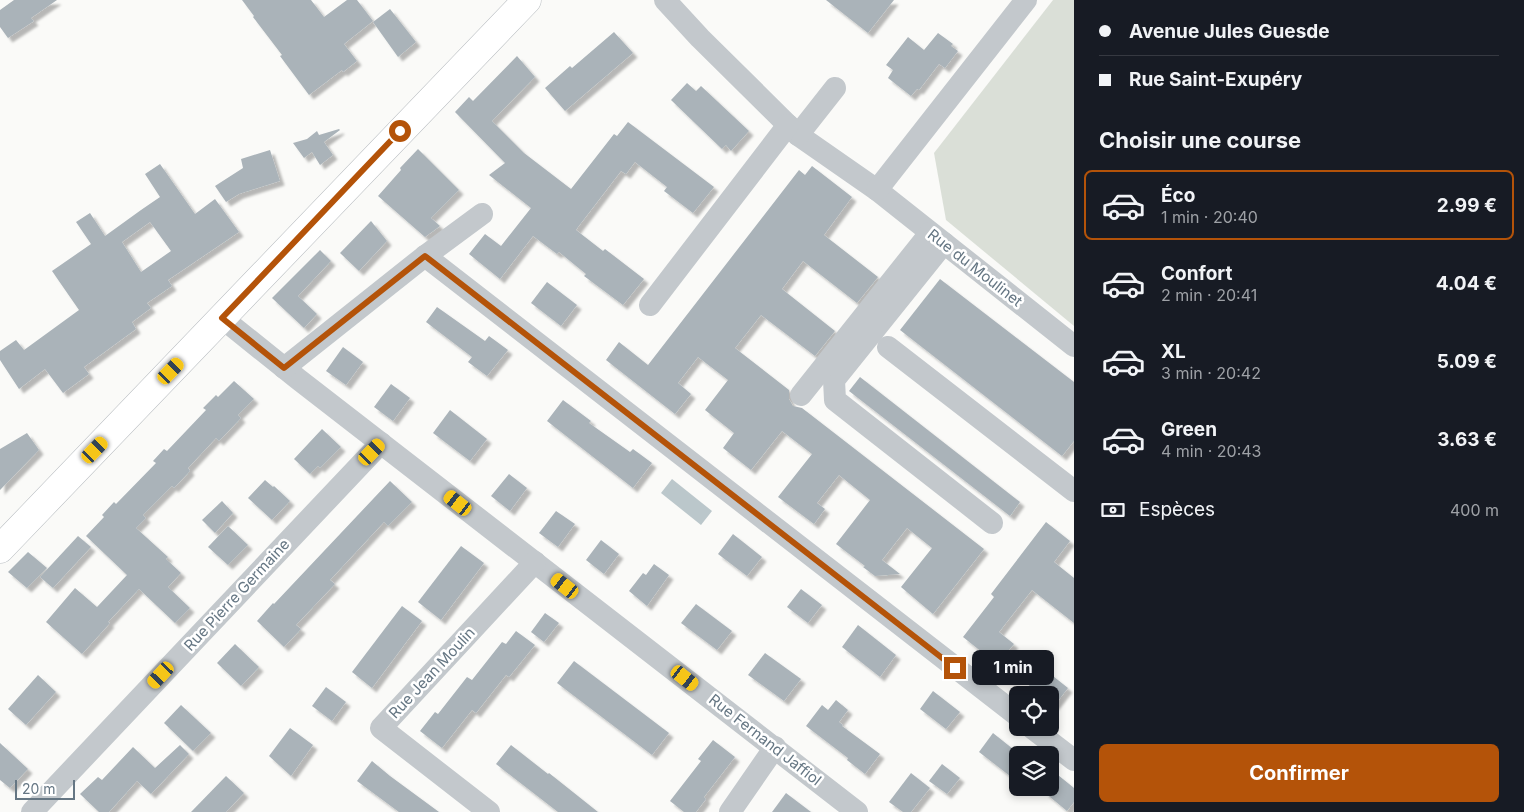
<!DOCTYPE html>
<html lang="fr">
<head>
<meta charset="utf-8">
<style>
  :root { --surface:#171b24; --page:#242831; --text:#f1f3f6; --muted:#9ea1a6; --line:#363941; --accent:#b45309 }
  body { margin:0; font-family:Inter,sans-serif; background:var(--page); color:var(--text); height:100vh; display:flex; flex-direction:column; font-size:19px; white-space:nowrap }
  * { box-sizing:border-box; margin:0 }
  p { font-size:16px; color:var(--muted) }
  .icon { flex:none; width:28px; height:28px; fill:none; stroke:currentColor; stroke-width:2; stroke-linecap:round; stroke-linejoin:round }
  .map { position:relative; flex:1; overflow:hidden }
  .side { display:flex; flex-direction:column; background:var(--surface); width:450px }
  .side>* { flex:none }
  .banner { display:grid; align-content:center; height:110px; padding:0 25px; background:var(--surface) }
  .buttons { position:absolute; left:1009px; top:686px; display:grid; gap:10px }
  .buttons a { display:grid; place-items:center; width:50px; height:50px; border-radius:8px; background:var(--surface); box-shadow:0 2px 8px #0003; font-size:25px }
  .scale { position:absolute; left:15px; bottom:12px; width:60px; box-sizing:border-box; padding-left:5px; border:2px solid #657683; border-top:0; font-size:14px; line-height:18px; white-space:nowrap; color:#657683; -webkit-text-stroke:4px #fff; paint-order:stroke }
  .end { position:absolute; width:22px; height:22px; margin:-11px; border:6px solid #b45309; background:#fff; box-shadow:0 0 0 2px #fff }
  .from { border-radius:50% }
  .bubble { position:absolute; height:35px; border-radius:8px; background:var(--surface); box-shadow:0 2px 8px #0003; font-size:16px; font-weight:700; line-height:35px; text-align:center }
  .car { position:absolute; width:15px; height:30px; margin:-15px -8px; border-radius:6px; box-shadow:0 0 4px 1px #0007; background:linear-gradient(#f5c518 24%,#345 0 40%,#f5c518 0 76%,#345 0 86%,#f5c518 0) }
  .banner b { display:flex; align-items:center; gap:18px; height:48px; font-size:19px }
  .banner b+b { border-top:1px solid var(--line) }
  .banner i { width:12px; height:12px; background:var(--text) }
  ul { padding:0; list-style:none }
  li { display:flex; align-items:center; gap:15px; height:70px; margin:0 10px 8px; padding:0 15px; border:2px solid transparent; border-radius:8px }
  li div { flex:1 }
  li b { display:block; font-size:19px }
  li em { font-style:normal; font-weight:700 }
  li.current { border-color:var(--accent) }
  li>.icon { width:45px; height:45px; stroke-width:1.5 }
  h2 { padding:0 25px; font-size:22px; line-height:60px }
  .pay { display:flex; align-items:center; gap:12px; height:55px; padding:0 25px; font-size:19px }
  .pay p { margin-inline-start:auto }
  .button { display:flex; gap:10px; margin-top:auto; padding:10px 25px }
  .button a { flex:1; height:58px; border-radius:8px; background:var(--accent); color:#fff; font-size:20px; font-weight:700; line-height:58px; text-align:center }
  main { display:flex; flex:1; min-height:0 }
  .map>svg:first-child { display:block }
  .green { fill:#dadfd7 }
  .water { fill:#bbc7cb }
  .building { fill:#aab3b9; fill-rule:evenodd; filter:url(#shadow) }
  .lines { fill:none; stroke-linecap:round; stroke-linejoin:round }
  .major-casing { stroke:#b5babe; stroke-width:29 }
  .minor { stroke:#c3c8cc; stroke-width:22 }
  .major { stroke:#fff; stroke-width:28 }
  .route { stroke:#b45309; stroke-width:6 }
  .labels { text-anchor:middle; stroke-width:5; stroke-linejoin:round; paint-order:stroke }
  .street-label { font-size:15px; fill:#657683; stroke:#fff }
</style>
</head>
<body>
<main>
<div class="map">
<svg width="1074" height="812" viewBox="0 0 1074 812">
  <defs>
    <filter id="shadow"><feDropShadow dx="4.5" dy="4.5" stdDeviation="1" flood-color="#0004"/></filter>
  </defs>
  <rect width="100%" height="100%" fill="#fafaf8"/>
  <polygon class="green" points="1053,0 1074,0 1074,326 946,220 934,153"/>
  <polygon class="water" points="672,479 712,511 701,525 661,493"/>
  <g class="building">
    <polygon points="14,0 57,0 31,18 34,21 8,38 0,27 0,10"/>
    <polygon points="242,0 311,0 324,17 347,0 357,0 373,21 344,44 357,61 343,72 342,70 309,95 280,56 282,55 253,17 254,16"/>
    <polygon points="826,0 894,0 868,33"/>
    <polygon points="390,9 416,42 398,57 373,22"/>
    <polygon points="614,32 633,53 565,111 545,88 570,66 572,68"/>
    <polygon points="938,33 953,44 951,46 958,51 945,68 939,64 919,90 917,89 911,96 888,78 893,70 886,65 908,37 924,50"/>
    <polygon points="517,56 535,77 492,121 524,153 571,189 614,134 617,136 628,122 714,187 693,213 664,191 667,187 635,162 626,174 621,171 578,227 576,230 603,251 605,249 644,279 623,305 584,276 586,274 559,252 557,254 533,236 500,279 469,254 485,234 501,246 531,208 489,175 505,163 455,112 469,97 473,101"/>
    <polygon points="687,83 696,91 701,86 749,131 731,151 726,145 722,149 671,100"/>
    <polygon points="339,129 340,130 324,142 333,155 320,165 312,152 304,158 293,143 307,139 317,131 319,135"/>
    <polygon points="418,149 459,190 431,218 440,226 425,237 378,196 401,170 400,168"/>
    <polygon points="270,150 280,181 239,194 226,202 215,186 243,168 241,159"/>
    <path d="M160,164L195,214L215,199L239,232L168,280L172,286L147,303L151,308L132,322L136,329L84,367L89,374L63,393L45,369L19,389L0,360V351L16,340L24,350L79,310L52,271L91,244L76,222L90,213L105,236L141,210L160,197L145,174ZM150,222L171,251L141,272L122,242Z"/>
    <polygon points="812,166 852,197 824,235 878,277 857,303 803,261 782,289 835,331 815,356 761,315 735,348 789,390 789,399 793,406 802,408 984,549 933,614 901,587 932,548 907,528 882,560 900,574 875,576 863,567 865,566 836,544 870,500 839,475 817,503 825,509 814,524 778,497 812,454 782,431 751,470 723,448 734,433 705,410 728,380 698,357 678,383 691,394 675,414 606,360 619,342 648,365 799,170 805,175"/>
    <polygon points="371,221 387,241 359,271 340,253"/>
    <polygon points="320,250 331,261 298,296 317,314 304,328 272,298"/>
    <polygon points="940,279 1074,382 1074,441 1062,456 900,330"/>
    <polygon points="547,282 577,305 561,326 531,303"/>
    <polygon points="437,307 485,341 489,336 508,350 487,376 468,362 472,357 426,322"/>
    <polygon points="343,347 363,362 346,385 326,371"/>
    <polygon points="860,377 1020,502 1010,516 849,391"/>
    <polygon points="234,381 254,399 238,415 241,418 219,441 216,438 188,468 190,471 174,488 172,486 143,515 146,518 136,528 168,557 166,559 181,573 168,587 190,608 175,623 139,589 108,622 110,623 82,654 46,622 75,588 97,607 127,575 86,536 104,517 102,515 114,502 116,504 156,463 153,461 164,449 167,451 206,410 203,408 216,395 218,397"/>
    <polygon points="391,384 410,398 393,421 374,407"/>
    <polygon points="563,400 591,421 589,423 630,452 633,449 652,463 633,488 547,421"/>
    <polygon points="450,410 487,439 470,461 433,433"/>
    <polygon points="322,429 341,447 320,468 318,466 310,474 294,459"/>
    <polygon points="27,433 39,450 0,490 0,449"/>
    <polygon points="509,474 527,488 510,511 491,496"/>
    <polygon points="265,480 273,487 274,486 290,501 272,520 248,498"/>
    <polygon points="390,481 412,502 388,526 384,522 330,580 335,584 296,625 301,629 284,647 257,621 273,603 274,604"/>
    <polygon points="222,501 233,513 215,533 202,520"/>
    <polygon points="556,511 575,524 558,547 539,533"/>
    <polygon points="1046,522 1070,541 1054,562 1074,578 1074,623 1032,590 999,632 1014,644 997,664 963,637 994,597 991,594"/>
    <polygon points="228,526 248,545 228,565 208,547"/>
    <polygon points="733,534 762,557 747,576 718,554"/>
    <polygon points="78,536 91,547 53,588 40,577"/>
    <polygon points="601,540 619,554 604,574 586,560"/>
    <polygon points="461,546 484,563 441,620 418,602"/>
    <polygon points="28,552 47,568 27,588 8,572"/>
    <polygon points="654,564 669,575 647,606 629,591 643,573 646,575"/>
    <polygon points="801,589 822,605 808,623 787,607"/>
    <polygon points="696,604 732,631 717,650 681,623"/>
    <polygon points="402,606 422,621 372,688 352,672"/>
    <polygon points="545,613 559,623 544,642 531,632"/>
    <polygon points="858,625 896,655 880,677 842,647"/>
    <polygon points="516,631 535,645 509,677 506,675 476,713 472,710 442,748 420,731 435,712 438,714 467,677 472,680 502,642 506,644"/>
    <polygon points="235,644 259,667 241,686 217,663"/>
    <polygon points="765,653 801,679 784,701 748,675"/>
    <polygon points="574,661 669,733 652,755 557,683"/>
    <polygon points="1039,665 1068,688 1054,706 1050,702 1050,695 1041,695 1025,682"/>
    <polygon points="38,675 56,692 26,725 8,709"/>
    <polygon points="326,687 346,702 332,721 312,706"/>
    <polygon points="933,691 960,712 946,729 920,709"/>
    <polygon points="836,700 848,710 839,722 843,725 842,726 880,754 865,774 847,760 848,758 806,726 822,705 828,710"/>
    <polygon points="181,705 211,733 193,751 164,723"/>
    <polygon points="290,728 313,745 291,776 269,756"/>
    <polygon points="993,733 1018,753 1018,766 1010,776 979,752"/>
    <polygon points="713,740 735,757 704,797 706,799 696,812 684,812 670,801 701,761 698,759"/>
    <polygon points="0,743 28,769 10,788 0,780"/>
    <polygon points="180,745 189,754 151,794 137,781 109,812 99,812 80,794 98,777 102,780 133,747 155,768"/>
    <polygon points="511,745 548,774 549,773 598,812 558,812 514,778 496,764"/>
    <polygon points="372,761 390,776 439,812 399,812 357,781"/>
    <polygon points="942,764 960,778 947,794 929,781"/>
    <polygon points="911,773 930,788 911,812 903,812 889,802"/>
    <polygon points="1058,775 1074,788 1074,802 1067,811 1044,792 1048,788 1050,788 1050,785"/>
    <polygon points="226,776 244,793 226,812 191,812"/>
    <polygon points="786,793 811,812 772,812"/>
  </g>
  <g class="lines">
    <defs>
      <polyline id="major" points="0,549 527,0"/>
    </defs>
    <use href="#major" class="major-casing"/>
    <g class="minor">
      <polyline points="665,0 700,38 798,135 877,190 1074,346"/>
      <polyline points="798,135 835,88"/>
      <polyline points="877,190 1026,0"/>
      <polyline points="944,243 834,380 835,400 992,523"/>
      <polyline points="425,256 1018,716"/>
      <polyline points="650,305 788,125"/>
      <polyline points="222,318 298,379 857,812"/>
      <polyline points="888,347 1074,491"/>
      <polyline points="284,368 425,256 482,214"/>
      <polyline points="801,395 930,233"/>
      <polyline points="1032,728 1074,760"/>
      <polyline points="32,812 381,443"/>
      <polyline points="489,812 381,728 535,562"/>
      <polyline points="730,812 775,747"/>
    </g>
    <use href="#major" class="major"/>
  </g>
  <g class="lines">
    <polyline class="route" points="400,131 222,318 284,368 425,256 955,668"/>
  </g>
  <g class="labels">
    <g class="street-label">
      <text transform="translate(975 268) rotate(38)" y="5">Rue du Moulinet</text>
      <text transform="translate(237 595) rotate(-47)" y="5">Rue Pierre Germaine</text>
      <text transform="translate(432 673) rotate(-47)" y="5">Rue Jean Moulin</text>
      <text transform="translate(765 740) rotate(38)" y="5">Rue Fernand Jaffiol</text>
    </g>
  </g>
</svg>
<div class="buttons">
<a><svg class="icon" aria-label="locate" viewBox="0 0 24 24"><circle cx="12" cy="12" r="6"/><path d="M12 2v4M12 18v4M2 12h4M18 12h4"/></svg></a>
<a><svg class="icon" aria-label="layers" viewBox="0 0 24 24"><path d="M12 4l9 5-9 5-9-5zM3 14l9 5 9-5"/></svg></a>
</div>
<div class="scale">20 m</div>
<i class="end from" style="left:400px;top:131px"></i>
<i class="end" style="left:955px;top:668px"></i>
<div class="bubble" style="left:972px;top:650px;width:82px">1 min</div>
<i class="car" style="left:171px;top:371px;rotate:44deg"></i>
<i class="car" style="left:95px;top:450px;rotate:44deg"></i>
<i class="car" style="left:372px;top:452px;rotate:44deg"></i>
<i class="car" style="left:458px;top:503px;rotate:308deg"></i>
<i class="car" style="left:565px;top:586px;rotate:308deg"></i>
<i class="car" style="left:161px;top:675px;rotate:223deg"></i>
<i class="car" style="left:685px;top:678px;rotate:128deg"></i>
</div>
<section class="side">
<div class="banner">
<b><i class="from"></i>Avenue Jules Guesde</b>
<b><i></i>Rue Saint-Exupéry</b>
</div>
<h2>Choisir une course</h2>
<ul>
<li class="current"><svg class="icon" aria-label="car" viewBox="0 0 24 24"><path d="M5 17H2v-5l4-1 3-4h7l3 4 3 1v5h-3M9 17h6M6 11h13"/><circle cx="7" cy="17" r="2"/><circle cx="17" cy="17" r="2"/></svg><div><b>Éco</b><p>1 min · 20:40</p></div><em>2.99 €</em></li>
<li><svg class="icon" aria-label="car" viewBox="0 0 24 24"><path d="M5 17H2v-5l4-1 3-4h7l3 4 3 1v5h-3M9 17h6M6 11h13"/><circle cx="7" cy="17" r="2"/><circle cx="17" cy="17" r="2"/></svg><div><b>Confort</b><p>2 min · 20:41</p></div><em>4.04 €</em></li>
<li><svg class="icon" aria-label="car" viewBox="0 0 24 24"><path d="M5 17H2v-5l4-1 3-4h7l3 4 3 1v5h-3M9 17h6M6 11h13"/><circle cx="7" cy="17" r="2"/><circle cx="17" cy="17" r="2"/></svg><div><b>XL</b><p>3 min · 20:42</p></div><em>5.09 €</em></li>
<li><svg class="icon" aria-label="car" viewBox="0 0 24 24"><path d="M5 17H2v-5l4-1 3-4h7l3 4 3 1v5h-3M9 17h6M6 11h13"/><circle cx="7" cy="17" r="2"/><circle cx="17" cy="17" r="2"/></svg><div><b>Green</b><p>4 min · 20:43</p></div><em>3.63 €</em></li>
</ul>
<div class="pay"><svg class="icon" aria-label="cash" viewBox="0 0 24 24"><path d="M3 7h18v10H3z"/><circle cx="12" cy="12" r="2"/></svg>Espèces<p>400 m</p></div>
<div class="button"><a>Confirmer</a></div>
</section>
</main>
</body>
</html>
